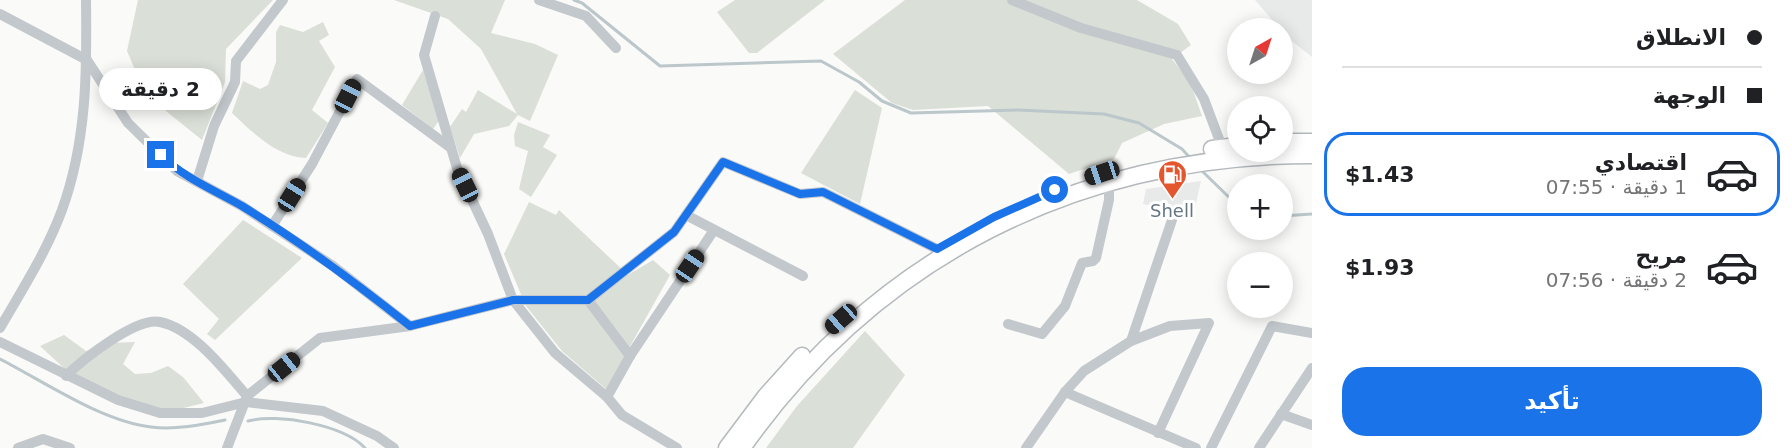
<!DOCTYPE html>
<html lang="ar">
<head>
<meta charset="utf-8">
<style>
  :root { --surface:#fff; --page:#f2f2f2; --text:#202124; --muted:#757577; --line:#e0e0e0; --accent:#1a73e8 }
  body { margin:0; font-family:"DejaVu Sans","Noto Naskh Arabic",sans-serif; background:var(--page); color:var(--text); direction:rtl; height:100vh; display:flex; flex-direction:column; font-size:22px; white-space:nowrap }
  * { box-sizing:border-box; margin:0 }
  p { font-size:20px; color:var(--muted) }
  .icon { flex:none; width:33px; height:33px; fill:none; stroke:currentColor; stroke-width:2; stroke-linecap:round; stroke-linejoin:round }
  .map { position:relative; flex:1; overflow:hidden; direction:ltr }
  .sheet { display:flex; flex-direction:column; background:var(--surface); width:480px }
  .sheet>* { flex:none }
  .top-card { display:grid; align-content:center; height:132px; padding:0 30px; background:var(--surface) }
  .needle { width:39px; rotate:39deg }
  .controls { position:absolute; left:1227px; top:18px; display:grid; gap:12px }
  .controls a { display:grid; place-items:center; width:66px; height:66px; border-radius:50%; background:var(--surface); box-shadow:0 3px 15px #0003; font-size:30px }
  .end { position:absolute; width:27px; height:27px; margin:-14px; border:8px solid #1a73e8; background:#fff; box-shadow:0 0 0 3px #fff }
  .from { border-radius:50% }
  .bubble { position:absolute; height:42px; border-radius:21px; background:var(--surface); box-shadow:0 3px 15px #0003; font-size:20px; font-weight:800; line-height:42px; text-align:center; direction:rtl }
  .car { position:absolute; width:18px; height:36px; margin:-18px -9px; border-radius:8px; box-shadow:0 0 4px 2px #0007; background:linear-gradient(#222 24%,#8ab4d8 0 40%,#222 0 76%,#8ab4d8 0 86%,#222 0) }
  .top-card b { display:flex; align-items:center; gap:21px; height:57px; font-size:22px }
  .top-card b+b { border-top:2px solid var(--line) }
  .top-card i { width:15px; height:15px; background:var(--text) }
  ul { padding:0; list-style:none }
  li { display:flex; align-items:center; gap:18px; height:84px; margin:0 12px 9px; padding:0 18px; border:3px solid transparent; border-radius:24px }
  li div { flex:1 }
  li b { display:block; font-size:22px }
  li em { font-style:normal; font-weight:800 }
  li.current { border-color:var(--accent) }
  li>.icon { width:54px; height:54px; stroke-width:1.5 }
  .primary-button { display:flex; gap:12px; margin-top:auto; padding:12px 30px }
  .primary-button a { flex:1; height:69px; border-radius:24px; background:var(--accent); color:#fff; font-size:24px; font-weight:800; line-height:69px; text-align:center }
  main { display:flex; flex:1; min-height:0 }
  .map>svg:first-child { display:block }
  .built { fill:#e8e9e9 }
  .green { fill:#dadfd7 }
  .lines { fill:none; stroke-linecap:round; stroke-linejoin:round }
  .stream { stroke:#bbc7cb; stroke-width:3 }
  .highway-casing { stroke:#b4b9bd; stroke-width:19 }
  .minor { stroke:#c3c8cc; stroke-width:10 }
  .highway { stroke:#fff; stroke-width:16 }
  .route { stroke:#1a73e8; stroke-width:8 }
  .labels { text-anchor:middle; stroke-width:6; stroke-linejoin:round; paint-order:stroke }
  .poi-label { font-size:18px; fill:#657683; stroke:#fff }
</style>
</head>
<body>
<main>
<section class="sheet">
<div class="top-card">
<b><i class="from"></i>الانطلاق</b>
<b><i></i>الوجهة</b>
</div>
<ul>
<li class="current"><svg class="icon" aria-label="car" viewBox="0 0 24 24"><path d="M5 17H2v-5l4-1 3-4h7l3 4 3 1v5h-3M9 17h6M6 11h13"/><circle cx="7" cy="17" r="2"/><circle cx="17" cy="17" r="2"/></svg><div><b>اقتصادي</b><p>1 دقيقة · 07:55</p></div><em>$1.43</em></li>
<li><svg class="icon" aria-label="car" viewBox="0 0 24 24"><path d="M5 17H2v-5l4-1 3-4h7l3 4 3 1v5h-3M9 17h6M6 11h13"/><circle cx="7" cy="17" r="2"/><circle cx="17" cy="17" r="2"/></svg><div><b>مريح</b><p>2 دقيقة · 07:56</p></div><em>$1.93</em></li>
</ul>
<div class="primary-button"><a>تأكيد</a></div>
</section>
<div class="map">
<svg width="1312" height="448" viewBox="0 0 1312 448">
  <rect width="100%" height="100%" fill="#fafaf8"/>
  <g class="built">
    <polygon points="1255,0 1312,0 1312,57 1284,35 1282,28 1279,28"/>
    <polygon points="1201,181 1193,216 1143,204 1146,189"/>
  </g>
  <g class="green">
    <polygon points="138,0 273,0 226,49 225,82 202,140 146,95 127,51"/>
    <polygon points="394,0 505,0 491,33 535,44 558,55 530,121 518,115 509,126 474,134 460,158 450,127 462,109 466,112 478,90 517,114 481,49 448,19"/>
    <polygon points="735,0 825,0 757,53 749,53 717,12"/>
    <polygon points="905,0 1137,0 1178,24 1191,45 1172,59 1190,82 1202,116 1164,124 1122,143 1114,159 1069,174 988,106 913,110 892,103 833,54"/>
    <path d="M323,22L329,35L319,41L335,67L312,110L328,123L306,158C277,157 252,132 232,113L243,81L260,89L268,85L276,62V32L280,25L303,32Z"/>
    <polygon points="423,70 440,119 433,129 402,105"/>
    <polygon points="855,90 882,108 860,204 801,173"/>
    <polygon points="518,122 550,135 543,147 557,155 531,197 519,189 528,151 515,146 514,135"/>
    <polygon points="529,202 556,215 559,210 628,275 653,260 670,275 606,389 562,351 526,306 504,254"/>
    <polygon points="243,220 302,258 215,340 207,334 219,319 183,284"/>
    <polygon points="865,331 905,375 853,448 766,448 797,406"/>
    <polygon points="64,335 86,351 110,343 135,342 123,364 135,374 151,373 168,366 183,377 204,403 171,411 132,402 66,370 40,346"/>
  </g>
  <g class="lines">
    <g class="stream">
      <polyline points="574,0 582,3 660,66 821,61 859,82 882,101 911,113 1018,110 1104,114 1139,123 1182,149 1192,160"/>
      <polyline points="1201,170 1238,206"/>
      <polyline points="1282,216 1312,214"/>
      <path d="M0,359C45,382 101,421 151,427C175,430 201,425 225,420"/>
      <path d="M248,421C278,413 344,425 365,448"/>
    </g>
    <defs>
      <g id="highway">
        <polyline points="1282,142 1312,142"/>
        <polyline points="1212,149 1238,146"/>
        <polyline points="727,448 766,396 802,356"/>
        <path d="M742,448C877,256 1078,155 1312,155"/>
      </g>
    </defs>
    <use href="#highway" class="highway-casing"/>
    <g class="minor">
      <polyline points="539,0 586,16 616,48"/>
      <polyline points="1012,0 1081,28 1177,55 1204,99 1222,147"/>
      <polyline points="0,14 87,60 128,123 177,171 242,206 333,266 410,326"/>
      <polyline points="435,16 424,55 457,168 488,234 513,300 555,353 607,397 622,415 677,448"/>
      <polyline points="197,181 214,126 235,82 236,61 283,0"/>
      <polyline points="686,215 803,276"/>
      <polyline points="272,226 312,164 357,79 451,148"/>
      <polyline points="588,300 674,232 723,162 800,194 823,192 937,249"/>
      <polyline points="1008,324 1042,334 1065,306 1082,263 1093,261 1096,258 1109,200 1109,181"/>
      <path d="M0,328C22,290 47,251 62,210C87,141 87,71 86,0"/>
      <polyline points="1131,341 1170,326 1209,323 1158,433"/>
      <polyline points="0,342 118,400 160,413 202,413 246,402 323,411 377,436 394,448"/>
      <path d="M66,376C82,360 136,317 160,322C194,329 226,372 247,396L320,338L410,326L513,300H588L630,356L714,230"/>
      <polyline points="1065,392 1196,448"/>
      <polyline points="607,397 630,356"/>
      <polyline points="1281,414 1312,425"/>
      <polyline points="18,448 43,439 70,448"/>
      <polyline points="227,448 246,399"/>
      <polyline points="1026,448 1065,392 1084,371 1131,341 1172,220"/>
      <polyline points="1211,448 1272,326 1312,333"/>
      <polyline points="1259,448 1312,368"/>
    </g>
    <use href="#highway" class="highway"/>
  </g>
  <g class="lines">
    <path class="route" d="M161,155C184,178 214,190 242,206C301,242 356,283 410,326L513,300H588L674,232L723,162L800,194L823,192L937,249L994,217L1055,190"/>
  </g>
  <defs>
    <symbol id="fuel-pin" viewBox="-11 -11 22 30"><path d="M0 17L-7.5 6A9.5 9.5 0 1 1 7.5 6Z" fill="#e4572e" stroke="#fff"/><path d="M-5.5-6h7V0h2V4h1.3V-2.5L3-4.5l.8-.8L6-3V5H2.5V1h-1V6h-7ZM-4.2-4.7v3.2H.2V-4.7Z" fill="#fff"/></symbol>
  </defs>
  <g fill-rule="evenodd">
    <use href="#fuel-pin" x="1156" y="158" width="33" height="45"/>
  </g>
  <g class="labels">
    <g class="poi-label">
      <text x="1172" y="217">Shell</text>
    </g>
  </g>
</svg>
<div class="controls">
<a><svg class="needle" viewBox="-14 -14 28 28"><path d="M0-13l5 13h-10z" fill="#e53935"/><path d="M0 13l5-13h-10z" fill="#757577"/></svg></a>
<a><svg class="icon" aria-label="locate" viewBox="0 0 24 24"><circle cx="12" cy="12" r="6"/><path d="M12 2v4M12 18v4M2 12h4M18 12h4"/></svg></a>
<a>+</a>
<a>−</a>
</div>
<i class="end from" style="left:1055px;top:190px"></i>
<i class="end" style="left:161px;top:155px"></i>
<div class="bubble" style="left:99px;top:68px;width:123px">2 دقيقة</div>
<i class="car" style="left:348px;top:96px;rotate:27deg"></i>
<i class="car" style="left:1102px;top:173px;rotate:252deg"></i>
<i class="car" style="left:465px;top:185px;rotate:334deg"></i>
<i class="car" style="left:292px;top:195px;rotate:32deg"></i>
<i class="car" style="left:690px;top:266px;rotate:34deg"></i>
<i class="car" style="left:841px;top:319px;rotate:229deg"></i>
<i class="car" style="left:284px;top:367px;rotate:51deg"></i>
</div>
</main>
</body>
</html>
